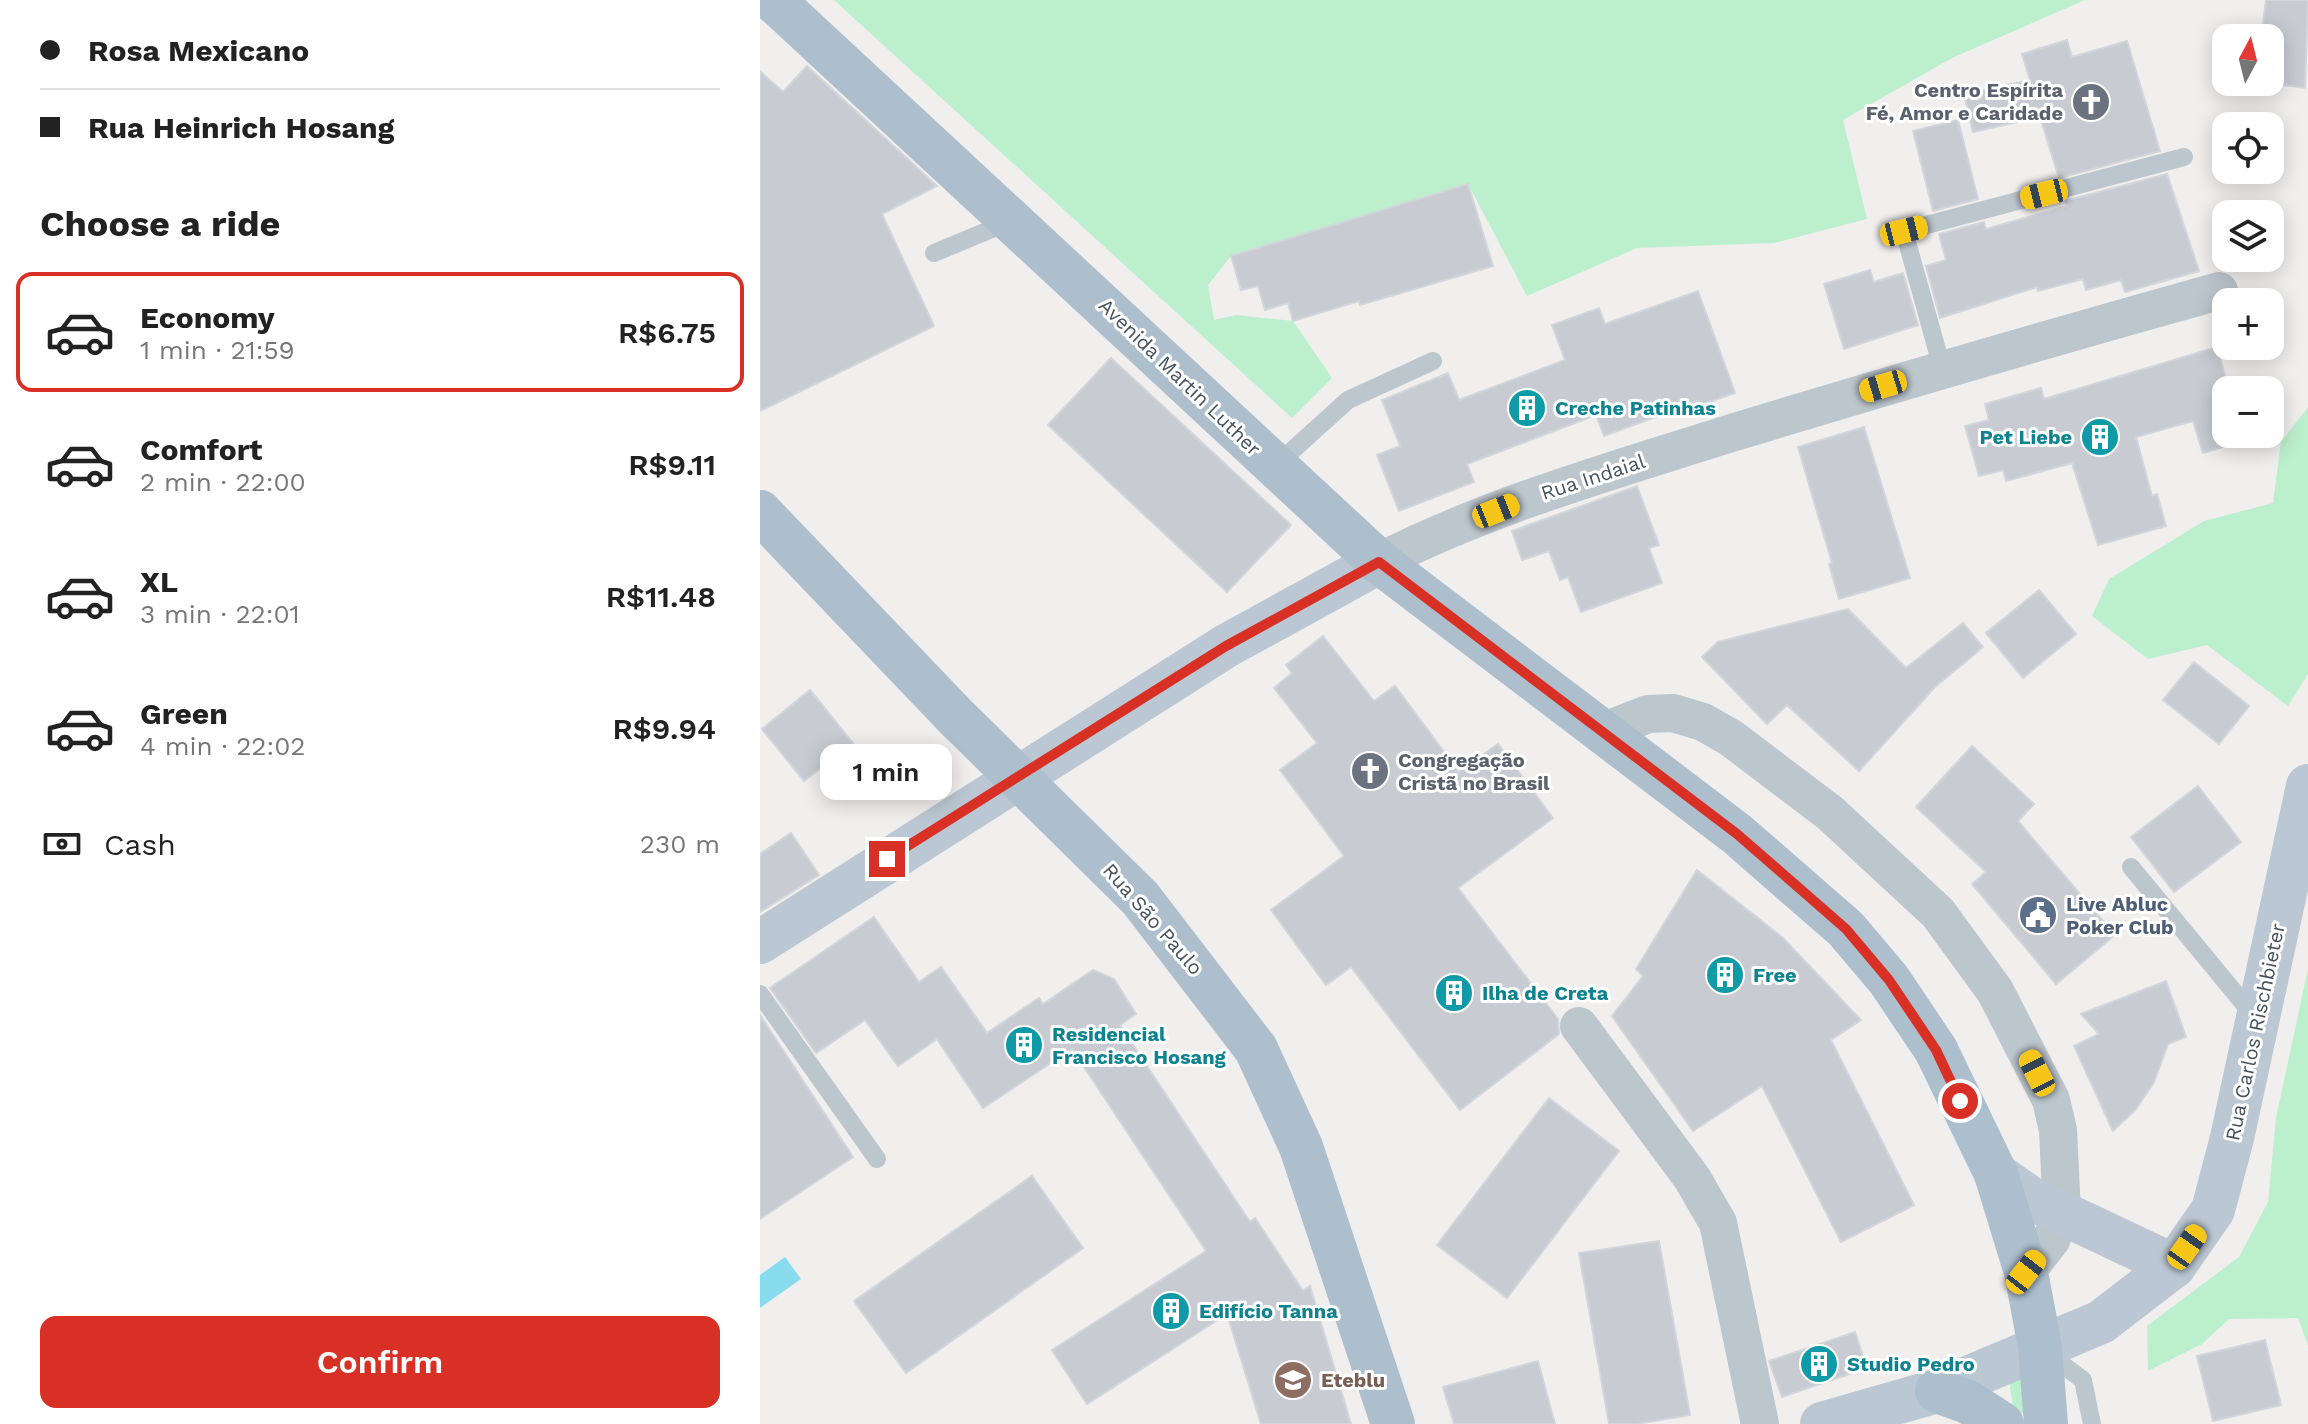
<!DOCTYPE html>
<html lang="en">
<head>
<meta charset="utf-8">
<style>
  :root { --surface:#fff; --page:#f6f6f6; --text:#222; --muted:#767676; --line:#e0e0e0; --accent:#d93025 }
  body { margin:0; font-family:"Work Sans",sans-serif; background:var(--page); color:var(--text); height:100vh; display:flex; flex-direction:column; font-size:30px; white-space:nowrap }
  * { box-sizing:border-box; margin:0 }
  p { font-size:26px; color:var(--muted) }
  .icon { flex:none; width:44px; height:44px; fill:none; stroke:currentColor; stroke-width:2; stroke-linecap:round; stroke-linejoin:round }
  .map { position:relative; flex:1; overflow:hidden }
  .drawer { display:flex; flex-direction:column; background:var(--surface); width:760px }
  .drawer>* { flex:none }
  .top-card { display:grid; align-content:center; height:176px; padding:0 40px; background:var(--surface) }
  .needle { width:52px; rotate:7deg }
  .tools { position:absolute; left:1452px; top:24px; display:grid; gap:16px }
  .tools a { display:grid; place-items:center; width:72px; height:72px; border-radius:16px; background:var(--surface); box-shadow:0 4px 20px #0003; font-size:40px }
  .end { position:absolute; width:36px; height:36px; margin:-18px; border:10px solid #d93025; background:#fff; box-shadow:0 0 0 4px #fff }
  .from { border-radius:50% }
  .bubble { position:absolute; height:56px; border-radius:16px; background:var(--surface); box-shadow:0 4px 20px #0003; font-size:26px; font-weight:600; line-height:56px; text-align:center }
  .car { position:absolute; width:24px; height:48px; margin:-24px -12px; border-radius:10px; box-shadow:0 0 6px 2px #0007; background:linear-gradient(#f5c518 24%,#345 0 40%,#f5c518 0 76%,#345 0 86%,#f5c518 0) }
  .top-card b { display:flex; align-items:center; gap:28px; height:76px; font-size:30px }
  .top-card b+b { border-top:2px solid var(--line) }
  .top-card i { width:20px; height:20px; background:var(--text) }
  ul { padding:0; list-style:none }
  li { display:flex; align-items:center; gap:24px; height:120px; margin:0 16px 12px; padding:0 24px; border:4px solid transparent; border-radius:16px }
  li div { flex:1 }
  li b { display:block; font-size:30px }
  li em { font-style:normal; font-weight:600 }
  li.on { border-color:var(--accent) }
  li>.icon { width:72px; height:72px; stroke-width:1.5 }
  h2 { padding:0 40px; font-size:36px; line-height:96px }
  .pay { display:flex; align-items:center; gap:20px; height:88px; padding:0 40px; font-size:30px }
  .pay p { margin-inline-start:auto }
  .primary-button { display:flex; gap:16px; margin-top:auto; padding:16px 40px }
  .primary-button a { flex:1; height:92px; border-radius:16px; background:var(--accent); color:#fff; font-size:32px; font-weight:600; line-height:92px; text-align:center }
  main { display:flex; flex:1; min-height:0 }
  .map>svg:first-child { display:block }
  .green { fill:#bcefcd }
  .water { fill:#88dced }
  .building { fill:#c8cbd1; stroke:#d2d5da; stroke-width:2 }
  .lines { fill:none; stroke-linecap:round; stroke-linejoin:round }
  .lane { stroke:#bcc6cd; stroke-width:18 }
  .street { stroke:#bcc6cd; stroke-width:38 }
  .secondary { stroke:#bbc7d2; stroke-width:44 }
  .primary { stroke:#adbfcd; stroke-width:44 }
  .route { stroke:#d93025; stroke-width:10 }
  .labels { text-anchor:middle; stroke-width:6; stroke-linejoin:round; paint-order:stroke }
  .worship-label { font-size:20px; font-weight:bold; fill:#5b616d; stroke:#fff; text-anchor:end }
  .street-label { font-size:20px; fill:#46525c; stroke:#fff }
  .culture-label { font-size:20px; font-weight:bold; fill:#0d838f; stroke:#fff; text-anchor:start }
  .service-label { font-size:20px; font-weight:bold; fill:#4e5e75; stroke:#fff; text-anchor:start }
  .education-label { font-size:20px; font-weight:bold; fill:#785e54; stroke:#fff; text-anchor:start }
</style>
</head>
<body>
<main>
<section class="drawer">
<div class="top-card">
<b><i class="from"></i>Rosa Mexicano</b>
<b><i></i>Rua Heinrich Hosang</b>
</div>
<h2>Choose a ride</h2>
<ul>
<li class="on"><svg class="icon" aria-label="car" viewBox="0 0 24 24"><path d="M5 17H2v-5l4-1 3-4h7l3 4 3 1v5h-3M9 17h6M6 11h13"/><circle cx="7" cy="17" r="2"/><circle cx="17" cy="17" r="2"/></svg><div><b>Economy</b><p>1 min · 21:59</p></div><em>R$6.75</em></li>
<li><svg class="icon" aria-label="car" viewBox="0 0 24 24"><path d="M5 17H2v-5l4-1 3-4h7l3 4 3 1v5h-3M9 17h6M6 11h13"/><circle cx="7" cy="17" r="2"/><circle cx="17" cy="17" r="2"/></svg><div><b>Comfort</b><p>2 min · 22:00</p></div><em>R$9.11</em></li>
<li><svg class="icon" aria-label="car" viewBox="0 0 24 24"><path d="M5 17H2v-5l4-1 3-4h7l3 4 3 1v5h-3M9 17h6M6 11h13"/><circle cx="7" cy="17" r="2"/><circle cx="17" cy="17" r="2"/></svg><div><b>XL</b><p>3 min · 22:01</p></div><em>R$11.48</em></li>
<li><svg class="icon" aria-label="car" viewBox="0 0 24 24"><path d="M5 17H2v-5l4-1 3-4h7l3 4 3 1v5h-3M9 17h6M6 11h13"/><circle cx="7" cy="17" r="2"/><circle cx="17" cy="17" r="2"/></svg><div><b>Green</b><p>4 min · 22:02</p></div><em>R$9.94</em></li>
</ul>
<div class="pay"><svg class="icon" aria-label="cash" viewBox="0 0 24 24"><path d="M3 7h18v10H3z"/><circle cx="12" cy="12" r="2"/></svg>Cash<p>230 m</p></div>
<div class="primary-button"><a>Confirm</a></div>
</section>
<div class="map">
<svg width="1548" height="1424" viewBox="0 0 1548 1424">
  <rect width="100%" height="100%" fill="#f1eeee"/>
  <g class="green">
    <polygon points="74,0 1325,0 1192,58 1083,120 1107,219 1014,243 877,248 767,296 708,184 471,256 448,285 454,320 476,315 533,321 572,378 532,418"/>
    <polygon points="1548,407 1548,674 1528,706 1447,645 1388,659 1332,616 1349,579 1444,521 1513,503 1521,442"/>
    <polygon points="1548,969 1548,1346 1538,1318 1469,1319 1442,1344 1388,1371 1387,1326 1479,1257 1508,1202 1516,1118"/>
    <polygon points="1270,1367 1276,1424 1253,1406 1248,1375"/>
  </g>
  <polygon class="water" points="25,1257 41,1279 0,1308 0,1275"/>
  <g class="building">
    <polygon points="1506,0 1548,0 1545,88 1502,82 1510,82 1510,38 1501,38"/>
    <polygon points="1307,40 1312,57 1367,41 1400,151 1299,178 1280,117 1213,132 1204,94 1270,80 1262,54"/>
    <polygon points="47,66 177,186 122,214 174,326 0,411 0,71 23,92"/>
    <polygon points="1198,120 1218,199 1173,211 1153,131"/>
    <polygon points="1407,174 1439,271 1365,292 1361,280 1326,290 1323,279 1278,291 1277,287 1180,318 1166,266 1186,260 1179,234 1224,222 1226,229 1307,206 1305,201"/>
    <polygon points="708,184 733,266 600,305 599,301 533,321 528,303 505,310 498,286 481,290 471,256"/>
    <polygon points="1110,270 1114,282 1143,273 1158,325 1084,349 1064,284"/>
    <polygon points="938,291 975,393 941,405 939,401 844,436 836,415 707,464 714,482 639,511 617,455 640,446 622,400 688,373 699,400 805,360 792,325 839,308 845,324"/>
    <polygon points="1457,347 1469,390 1466,434 1481,434 1483,441 1443,453 1433,421 1376,437 1392,496 1397,494 1406,526 1338,545 1312,463 1246,481 1243,470 1219,476 1205,426 1229,420 1225,404 1281,388 1284,399"/>
    <polygon points="351,358 531,525 467,592 288,425"/>
    <polygon points="1104,427 1150,578 1079,599 1069,564 1072,563 1038,447"/>
    <polygon points="877,486 899,545 889,548 902,583 821,612 808,577 800,580 789,551 762,560 752,531"/>
    <polygon points="1279,590 1316,634 1263,678 1226,633"/>
    <polygon points="1088,609 1146,668 1203,623 1223,647 1175,687 1099,771 1027,705 1007,724 942,657 958,642"/>
    <polygon points="563,636 614,701 635,686 699,772 738,744 793,818 698,888 798,1019 799,1034 700,1110 591,967 566,985 511,910 584,856 520,770 557,743 514,688 532,673 526,665"/>
    <polygon points="1434,662 1489,706 1459,744 1403,700"/>
    <polygon points="50,690 93,743 44,781 2,729"/>
    <polygon points="1212,746 1274,804 1258,821 1355,935 1296,984 1212,884 1226,872 1156,807"/>
    <polygon points="1438,786 1481,842 1414,892 1371,837"/>
    <polygon points="31,833 59,875 0,912 0,854"/>
    <polygon points="937,870 1023,938 1101,1020 1071,1040 1154,1205 1081,1242 1002,1086 933,1131 852,1016 883,976 876,969"/>
    <polygon points="114,917 159,982 181,967 227,1033 279,998 283,1004 333,970 354,979 376,1014 360,1025 490,1222 495,1218 543,1291 550,1286 591,1424 501,1424 467,1314 327,1404 292,1350 446,1251 312,1049 223,1108 177,1039 138,1066 105,1020 56,1053 10,988"/>
    <polygon points="1406,981 1426,1037 1408,1044 1394,1082 1376,1109 1353,1131 1314,1046 1339,1034 1321,1014"/>
    <polygon points="0,1015 93,1157 0,1219"/>
    <polygon points="789,1098 859,1151 747,1298 677,1245"/>
    <polygon points="272,1176 323,1248 146,1373 94,1301"/>
    <polygon points="899,1241 930,1415 876,1424 849,1424 819,1253"/>
    <polygon points="1095,1332 1107,1368 1022,1397 1009,1361"/>
    <polygon points="1505,1340 1521,1405 1453,1421 1437,1356"/>
    <polygon points="778,1361 795,1424 694,1424 683,1387"/>
  </g>
  <g class="lines">
    <g class="lane">
      <polyline points="174,253 251,221"/>
      <polyline points="1182,368 1144,231 1424,157"/>
      <polyline points="514,467 588,400 673,361"/>
      <polyline points="1371,867 1494,1016"/>
      <polyline points="0,994 117,1159"/>
      <polyline points="1284,1351 1323,1380 1332,1424"/>
    </g>
    <g class="street">
      <path d="M619,562C729,506 848,472 965,435C1129,385 1294,337 1459,291"/>
      <polyline points="845,731 888,714 913,713 943,722 971,738 1070,813 1178,913 1235,991 1291,1100 1298,1130 1302,1214 1291,1240 1266,1272"/>
      <polyline points="819,1026 932,1178 958,1223 1000,1424"/>
    </g>
    <g class="secondary">
      <polyline points="0,942 466,646 619,562"/>
      <polyline points="1236,1174 1270,1198 1414,1266"/>
      <polyline points="1062,1424 1177,1391 1341,1322 1414,1266 1453,1210 1472,1138 1548,786"/>
    </g>
    <g class="primary">
      <polyline points="13,0 619,562 977,834 1086,929 1129,980 1176,1050 1236,1174 1266,1272 1280,1347 1286,1424"/>
      <polyline points="0,512 195,716 380,898 496,1049 541,1147 633,1424"/>
      <polyline points="1177,1391 1208,1402 1242,1424"/>
    </g>
  </g>
  <g class="lines">
    <polyline class="route" points="127,859 466,646 619,562 977,834 1086,929 1129,980 1176,1050 1200,1101"/>
  </g>
  <defs>
    <symbol id="church-disc" viewBox="-11 -11 22 22"><circle r="9.5" fill="#6b7280" stroke="#fff"/><path d="M-1.2-6h2.4v3.5h3.3v2.4h-3.3V6h-2.4V-.1h-3.3v-2.4h3.3Z" fill="#fff"/></symbol>
    <symbol id="building-disc" viewBox="-11 -11 22 22"><circle r="9.5" fill="#0f9aa8" stroke="#fff"/><path d="M-4-6H4V6H1V3H-1V6H-4ZM-2.5-4.3h1.7v1.8h-1.7ZM.8-4.3h1.7v1.8H.8ZM-2.5-1h1.7V.8h-1.7ZM.8-1h1.7V.8H.8Z" fill="#fff"/></symbol>
    <symbol id="civic-disc" viewBox="-11 -11 22 22"><circle r="9.5" fill="#5c6f8a" stroke="#fff"/><path d="M-.6-6.5H3V-4.5H.6V-3L4-1V1h2V6H-6V1h2V-1L-.6-3ZM-1.2 2.5V6h2.4V2.5Z" fill="#fff"/></symbol>
    <symbol id="university-disc" viewBox="-11 -11 22 22"><circle r="9.5" fill="#8d6e63" stroke="#fff"/><path d="M0-5L7-2L0 1L-7-2ZM-4 1L0 2.5L4 1V4Q0 6-4 4Z" fill="#fff"/></symbol>
  </defs>
  <g fill-rule="evenodd">
    <use href="#church-disc" x="1309" y="80" width="44" height="44"/>
    <use href="#building-disc" x="745" y="386" width="44" height="44"/>
    <use href="#building-disc" x="1318" y="415" width="44" height="44"/>
    <use href="#church-disc" x="588" y="749" width="44" height="44"/>
    <use href="#civic-disc" x="1256" y="893" width="44" height="44"/>
    <use href="#building-disc" x="943" y="953" width="44" height="44"/>
    <use href="#building-disc" x="672" y="971" width="44" height="44"/>
    <use href="#building-disc" x="242" y="1023" width="44" height="44"/>
    <use href="#building-disc" x="389" y="1289" width="44" height="44"/>
    <use href="#building-disc" x="1037" y="1342" width="44" height="44"/>
    <use href="#university-disc" x="511" y="1358" width="44" height="44"/>
  </g>
  <g class="labels">
    <g class="worship-label">
      <text x="1303" y="97">Centro Espírita<tspan x="1303" dy="23">Fé, Amor e Caridade</tspan></text>
      <text x="638" y="767" text-anchor="start">Congregação<tspan x="638" dy="23">Cristã no Brasil</tspan></text>
    </g>
    <g class="street-label">
      <text transform="translate(420 377) rotate(44)" y="7">Avenida Martin Luther</text>
      <text transform="translate(833 477) rotate(-18)" y="7">Rua Indaial</text>
      <text transform="translate(393 919) rotate(49)" y="7">Rua São Paulo</text>
      <text transform="translate(1495 1032) rotate(-78)" y="7">Rua Carlos Rischbieter</text>
    </g>
    <g class="culture-label">
      <text x="795" y="415">Creche Patinhas</text>
      <text x="1312" y="444" text-anchor="end">Pet Liebe</text>
      <text x="993" y="982">Free</text>
      <text x="722" y="1000">Ilha de Creta</text>
      <text x="292" y="1041">Residencial<tspan x="292" dy="23">Francisco Hosang</tspan></text>
      <text x="439" y="1318">Edifício Tanna</text>
      <text x="1087" y="1371">Studio Pedro</text>
    </g>
    <g class="service-label">
      <text x="1306" y="911">Live Abluc<tspan x="1306" dy="23">Poker Club</tspan></text>
    </g>
    <g class="education-label">
      <text x="561" y="1387">Eteblu</text>
    </g>
  </g>
</svg>
<div class="tools">
<a><svg class="needle" viewBox="-14 -14 28 28"><path d="M0-13l5 13h-10z" fill="#e53935"/><path d="M0 13l5-13h-10z" fill="#767676"/></svg></a>
<a><svg class="icon" aria-label="locate" viewBox="0 0 24 24"><circle cx="12" cy="12" r="6"/><path d="M12 2v4M12 18v4M2 12h4M18 12h4"/></svg></a>
<a><svg class="icon" aria-label="layers" viewBox="0 0 24 24"><path d="M12 4l9 5-9 5-9-5zM3 14l9 5 9-5"/></svg></a>
<a>+</a>
<a>−</a>
</div>
<i class="end from" style="left:1200px;top:1101px"></i>
<i class="end" style="left:127px;top:859px"></i>
<div class="bubble" style="left:60px;top:744px;width:132px">1 min</div>
<i class="car" style="left:1284px;top:194px;rotate:256deg"></i>
<i class="car" style="left:1144px;top:231px;rotate:76deg"></i>
<i class="car" style="left:1123px;top:386px;rotate:253deg"></i>
<i class="car" style="left:736px;top:511px;rotate:68deg"></i>
<i class="car" style="left:1277px;top:1073px;rotate:333deg"></i>
<i class="car" style="left:1427px;top:1247px;rotate:35deg"></i>
<i class="car" style="left:1266px;top:1272px;rotate:38deg"></i>
</div>
</main>
</body>
</html>
